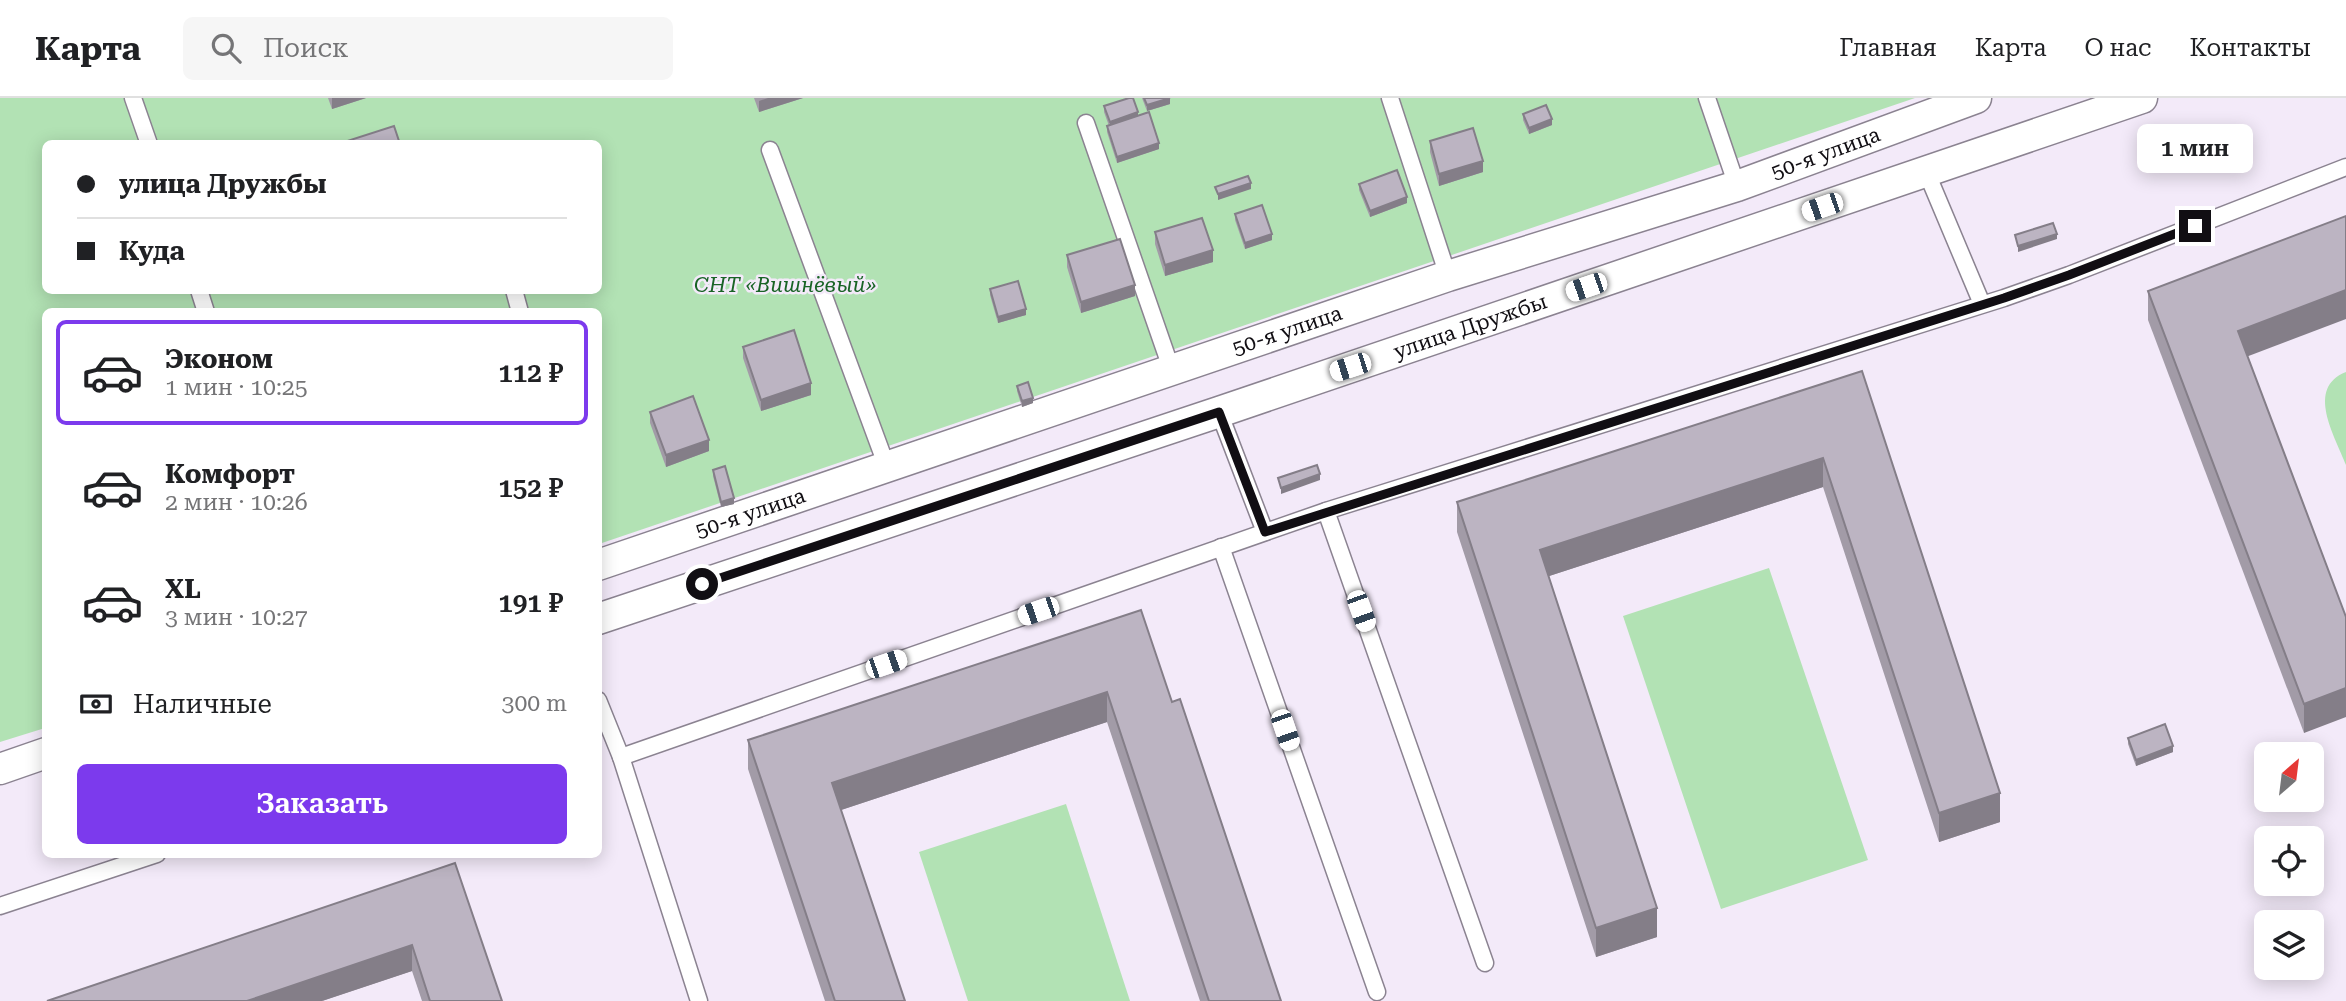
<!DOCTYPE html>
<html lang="ru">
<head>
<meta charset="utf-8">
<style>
  :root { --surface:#fff; --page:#f6f6f6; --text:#202124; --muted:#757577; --line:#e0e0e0; --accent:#7c3aed }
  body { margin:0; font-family:"Roboto Serif",serif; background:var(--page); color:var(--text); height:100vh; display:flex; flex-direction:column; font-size:26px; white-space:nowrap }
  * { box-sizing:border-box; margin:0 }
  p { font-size:23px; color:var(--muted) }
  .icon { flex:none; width:38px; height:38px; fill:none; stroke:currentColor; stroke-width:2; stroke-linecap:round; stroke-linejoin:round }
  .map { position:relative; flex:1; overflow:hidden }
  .details { position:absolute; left:42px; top:210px; width:560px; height:550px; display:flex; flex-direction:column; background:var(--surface); border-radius:10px; box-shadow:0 4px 18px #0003 }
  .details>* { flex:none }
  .banner { position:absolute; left:42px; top:42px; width:560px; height:154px; border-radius:10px; box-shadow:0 4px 18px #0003; display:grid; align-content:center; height:154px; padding:0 35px; background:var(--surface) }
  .needle { width:46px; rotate:28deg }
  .buttons { position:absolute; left:2254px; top:644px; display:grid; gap:14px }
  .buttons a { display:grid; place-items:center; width:70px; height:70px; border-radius:10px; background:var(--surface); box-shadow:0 4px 18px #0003; font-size:35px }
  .end { position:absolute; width:32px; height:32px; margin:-16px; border:9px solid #110e13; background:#fff; box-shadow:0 0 0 4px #fff }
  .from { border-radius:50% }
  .bubble { position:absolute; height:49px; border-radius:10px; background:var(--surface); box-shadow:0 4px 18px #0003; font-size:23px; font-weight:600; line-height:49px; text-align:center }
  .car { position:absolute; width:21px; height:42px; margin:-21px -10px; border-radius:9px; box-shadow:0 0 5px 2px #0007; background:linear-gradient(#fff 24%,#345 0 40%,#fff 0 76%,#345 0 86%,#fff 0) }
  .banner b { display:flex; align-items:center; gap:24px; height:66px; font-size:26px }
  .banner b+b { border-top:2px solid var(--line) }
  .banner i { width:18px; height:18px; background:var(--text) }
  ul { padding:12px 0 0; list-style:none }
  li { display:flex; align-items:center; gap:21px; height:105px; margin:0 14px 10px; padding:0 21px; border:4px solid transparent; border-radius:10px }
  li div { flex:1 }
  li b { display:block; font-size:26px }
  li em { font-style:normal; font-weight:600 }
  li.selected { border-color:var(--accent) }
  li>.icon { width:63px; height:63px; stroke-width:1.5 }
  .pay { display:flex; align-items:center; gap:18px; height:77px; padding:0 35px; font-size:26px }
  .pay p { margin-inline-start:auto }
  .primary-button { display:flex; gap:14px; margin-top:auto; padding:14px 35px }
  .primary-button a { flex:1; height:80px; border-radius:10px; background:var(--accent); color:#fff; font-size:28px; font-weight:600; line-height:80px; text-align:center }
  header { display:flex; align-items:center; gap:42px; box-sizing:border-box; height:98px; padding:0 35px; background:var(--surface); border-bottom:2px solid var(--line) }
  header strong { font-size:33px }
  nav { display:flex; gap:38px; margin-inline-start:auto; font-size:24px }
  .search { width:490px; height:63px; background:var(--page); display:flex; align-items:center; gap:18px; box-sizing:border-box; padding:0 24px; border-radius:10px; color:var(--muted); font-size:26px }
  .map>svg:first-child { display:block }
  .green { fill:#b2e2b4; fill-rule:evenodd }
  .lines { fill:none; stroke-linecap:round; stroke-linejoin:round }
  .lane-casing { stroke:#8b8391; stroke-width:19 }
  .street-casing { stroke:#8b8391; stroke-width:33 }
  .lane { stroke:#fff; stroke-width:16 }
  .street { stroke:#fff; stroke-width:30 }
  .wall { fill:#a29ba7 }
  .shaded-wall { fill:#847e88 }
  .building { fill:#bcb4c2; stroke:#847e88; stroke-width:2 }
  .route { stroke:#110e13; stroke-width:9 }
  .labels { text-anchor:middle; stroke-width:5; stroke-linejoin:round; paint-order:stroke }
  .street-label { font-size:21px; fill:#110e13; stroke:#f3eaf9 }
  .park-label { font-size:21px; font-style:italic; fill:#196426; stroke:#f3eaf9 }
</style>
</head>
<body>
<header>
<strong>Карта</strong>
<div class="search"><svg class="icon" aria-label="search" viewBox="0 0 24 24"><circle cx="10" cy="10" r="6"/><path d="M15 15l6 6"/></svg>Поиск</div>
<nav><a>Главная</a><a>Карта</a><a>О нас</a><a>Контакты</a></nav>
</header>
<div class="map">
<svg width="2346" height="903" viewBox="0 0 2346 903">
  <rect width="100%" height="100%" fill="#f3eaf9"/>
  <g class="green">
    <path d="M0,0H1915L599,446L598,214H46L45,630L0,644ZM46,46H598V192H46Z"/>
    <path d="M2346,274V367C2335,338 2305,290 2346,274Z"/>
    <polygon points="1769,470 1868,762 1721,811 1623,518"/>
    <polygon points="1066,706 1130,903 968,903 919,754"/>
  </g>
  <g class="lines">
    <defs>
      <g id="lane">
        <polyline points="133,0 149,46"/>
        <polyline points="1390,0 1448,178"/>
        <polyline points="1707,0 1737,88"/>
        <polyline points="1086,25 1172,273"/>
        <polyline points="770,52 887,369"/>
        <polyline points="1926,73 1982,206"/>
        <polyline points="199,192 206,214"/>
        <polyline points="514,192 520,214"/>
        <polyline points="1219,314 1265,434"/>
        <polyline points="1326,413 1485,865"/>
        <polyline points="1221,449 1377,894"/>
        <polyline points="598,602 621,659 699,903"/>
        <polyline points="621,659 1326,413 2004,200 2069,177 2346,69"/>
        <polyline points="0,808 157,756"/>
      </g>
      <g id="street">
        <path id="s1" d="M598,467L1448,178L1737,88L1976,0"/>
        <path id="s2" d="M598,521L1219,314L2142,0"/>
        <polyline points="0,671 46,655"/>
      </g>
    </defs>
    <use href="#lane" class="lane-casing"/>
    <use href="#street" class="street-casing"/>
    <use href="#lane" class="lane"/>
    <use href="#street" class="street"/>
  </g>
  <g class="wall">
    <polygon points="328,0 366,0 332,11"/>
    <polygon points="754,0 803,0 759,14"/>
    <polygon points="1142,0 1170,0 1170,6 1147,13"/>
    <polygon points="1104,8 1138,18 1159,51 1117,65 1107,34 1107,28 1109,28 1104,14"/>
    <polygon points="1523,16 1552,27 1529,36 1523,22"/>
    <polygon points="1430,43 1483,74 1439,88 1430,54"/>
    <polygon points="1359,86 1407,105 1370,119 1359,92"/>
    <polygon points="1235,116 1272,142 1245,151 1235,122"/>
    <polygon points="1155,134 1213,164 1165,178 1155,146"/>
    <polygon points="1067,157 1135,198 1081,215 1067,169"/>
    <polygon points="990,191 1026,217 998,225 990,197"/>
    <polygon points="2148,193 2247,259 2346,519 2304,635 2148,222"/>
    <polygon points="743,249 811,297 761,313 743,260"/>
    <polygon points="1862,273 2000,724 1939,744 1823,389 1549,478 1657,839 1596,859 1457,434 1457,404"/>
    <polygon points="1017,288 1033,305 1022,309 1017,293"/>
    <polygon points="650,314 709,353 666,369 650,325"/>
    <polygon points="713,372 734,406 721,409 713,378"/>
    <polygon points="1141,512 1172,604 1281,903 1200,903 1107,624 841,712 905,903 825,903 748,671 748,642"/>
    <polygon points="2128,640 2173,654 2136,668 2128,646"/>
    <polygon points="455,765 502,903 422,903 412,873 322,903"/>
  </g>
  <g class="shaded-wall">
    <polygon points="332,0 366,0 332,11"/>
    <polygon points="768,0 803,0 759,14 759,3"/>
    <polygon points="1170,0 1170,6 1147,13 1147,7"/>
    <polygon points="1138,14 1138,20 1110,30 1110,24"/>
    <polygon points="1552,21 1552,27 1529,36 1529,30"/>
    <polygon points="1159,45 1159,51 1117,65 1117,59"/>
    <polygon points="1483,63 1483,74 1439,88 1439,76"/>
    <polygon points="1251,85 1251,91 1218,102 1218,96"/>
    <polygon points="1407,99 1407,105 1370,119 1370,113"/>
    <polygon points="1272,136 1272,142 1245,151 1245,145"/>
    <polygon points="2057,136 2057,141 2018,154 2018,148"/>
    <polygon points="1213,152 1213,164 1165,178 1165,167"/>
    <polygon points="1135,187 1135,198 1081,215 1081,204"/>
    <polygon points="2346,192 2346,221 2238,262 2238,233"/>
    <polygon points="1026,211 1026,217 998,225 998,219"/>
    <polygon points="811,285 811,297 761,313 761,302"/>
    <polygon points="1033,300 1033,305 1022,309 1022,303"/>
    <polygon points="709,342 709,353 666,369 666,357"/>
    <polygon points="1823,360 1823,389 1540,481 1540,452"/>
    <polygon points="1320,376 1320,382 1281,396 1281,390"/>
    <polygon points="734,400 734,406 721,409 721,404"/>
    <polygon points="2346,590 2346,619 2304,635 2304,606"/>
    <polygon points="1107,594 1107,624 832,715 832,685"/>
    <polygon points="2173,648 2173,654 2136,668 2136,662"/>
    <polygon points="2000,695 2000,724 1939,744 1939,715"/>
    <polygon points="1657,810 1657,839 1596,859 1596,830"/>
    <polygon points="412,847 412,873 322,903 247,903"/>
  </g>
  <g class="building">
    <polygon points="1129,0 1133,0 1138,14 1110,24 1104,8"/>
    <polygon points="1144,0 1170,0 1147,7"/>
    <polygon points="1546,7 1552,21 1529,30 1523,16"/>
    <polygon points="1149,14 1159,45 1117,59 1107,28"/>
    <polygon points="394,28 400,46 345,46 344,44"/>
    <polygon points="1473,30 1483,63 1439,76 1430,43"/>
    <polygon points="1397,72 1407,99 1370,113 1359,86"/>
    <polygon points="1248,78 1251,85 1218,96 1215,89"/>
    <polygon points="1262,107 1272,136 1245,145 1235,116"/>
    <polygon points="2346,118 2346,192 2238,233 2346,519 2346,590 2304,606 2148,193"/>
    <polygon points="1202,120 1213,152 1165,167 1155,134"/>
    <polygon points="2053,125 2057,136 2018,148 2015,137"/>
    <polygon points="1120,141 1135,187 1081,204 1067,157"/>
    <polygon points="1018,183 1026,211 998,219 990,191"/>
    <polygon points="794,232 811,285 761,302 743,249"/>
    <polygon points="1862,273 2000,695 1939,715 1823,360 1540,452 1657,810 1596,830 1457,404"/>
    <polygon points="1028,284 1033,300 1022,303 1017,288"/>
    <polygon points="693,298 709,342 666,357 650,314"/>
    <polygon points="1317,367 1320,376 1281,390 1278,380"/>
    <polygon points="725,368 734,400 721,404 713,372"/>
    <polygon points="1141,512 1172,604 1180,601 1281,903 1209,903 1107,594 832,685 905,903 835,903 748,642"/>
    <polygon points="2165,626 2173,648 2136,662 2128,640"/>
    <polygon points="455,765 502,903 430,903 412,847 247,903 47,903"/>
  </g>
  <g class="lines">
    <polyline class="route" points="702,486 1219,314 1265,434 2004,200 2069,177 2195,128"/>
  </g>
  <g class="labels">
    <g class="street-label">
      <text dy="7" stroke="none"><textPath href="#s1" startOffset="1295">50-я улица</textPath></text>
      <text dy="7" stroke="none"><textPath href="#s2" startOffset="920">улица Дружбы</textPath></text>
      <text dy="7" stroke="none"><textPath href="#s1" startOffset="728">50-я улица</textPath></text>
      <text dy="7" stroke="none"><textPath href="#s1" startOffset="161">50-я улица</textPath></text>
    </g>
    <g class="park-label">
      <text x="785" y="194">СНТ «Вишнёвый»</text>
    </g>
  </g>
</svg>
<div class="buttons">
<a><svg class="needle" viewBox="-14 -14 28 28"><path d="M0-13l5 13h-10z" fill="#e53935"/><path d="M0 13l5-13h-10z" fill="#757577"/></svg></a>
<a><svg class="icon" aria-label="locate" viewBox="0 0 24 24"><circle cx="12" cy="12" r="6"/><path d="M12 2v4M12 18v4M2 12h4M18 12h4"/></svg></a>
<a><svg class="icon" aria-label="layers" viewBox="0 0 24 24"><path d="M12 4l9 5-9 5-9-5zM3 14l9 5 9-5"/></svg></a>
</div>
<i class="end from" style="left:702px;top:486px"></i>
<i class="end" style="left:2195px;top:128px"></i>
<div class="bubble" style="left:2137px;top:26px;width:116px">1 мин</div>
<i class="car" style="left:1822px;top:109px;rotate:251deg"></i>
<i class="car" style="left:1586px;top:189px;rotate:251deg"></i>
<i class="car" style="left:1350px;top:269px;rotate:252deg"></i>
<i class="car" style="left:1038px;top:513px;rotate:251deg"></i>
<i class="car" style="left:1361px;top:513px;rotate:160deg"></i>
<i class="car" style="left:886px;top:566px;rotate:71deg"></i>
<i class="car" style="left:1285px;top:632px;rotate:161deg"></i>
<div class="banner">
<b><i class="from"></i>улица Дружбы</b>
<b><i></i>Куда</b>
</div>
<section class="details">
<ul>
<li class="selected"><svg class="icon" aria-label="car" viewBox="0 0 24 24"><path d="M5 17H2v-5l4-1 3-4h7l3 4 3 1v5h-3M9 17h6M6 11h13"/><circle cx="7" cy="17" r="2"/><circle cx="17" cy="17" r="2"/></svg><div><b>Эконом</b><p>1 мин · 10:25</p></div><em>112 ₽</em></li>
<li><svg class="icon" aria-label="car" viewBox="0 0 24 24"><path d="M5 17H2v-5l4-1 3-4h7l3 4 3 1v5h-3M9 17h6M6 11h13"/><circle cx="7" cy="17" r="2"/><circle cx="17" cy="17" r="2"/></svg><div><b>Комфорт</b><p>2 мин · 10:26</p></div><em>152 ₽</em></li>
<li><svg class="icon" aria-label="car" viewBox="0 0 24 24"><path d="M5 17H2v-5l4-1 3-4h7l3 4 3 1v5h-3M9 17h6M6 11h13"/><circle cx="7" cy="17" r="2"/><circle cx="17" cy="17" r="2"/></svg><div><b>XL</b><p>3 мин · 10:27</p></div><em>191 ₽</em></li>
</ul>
<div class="pay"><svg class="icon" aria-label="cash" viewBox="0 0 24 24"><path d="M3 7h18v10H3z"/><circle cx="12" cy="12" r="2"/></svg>Наличные<p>300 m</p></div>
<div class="primary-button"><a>Заказать</a></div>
</section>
</div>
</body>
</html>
